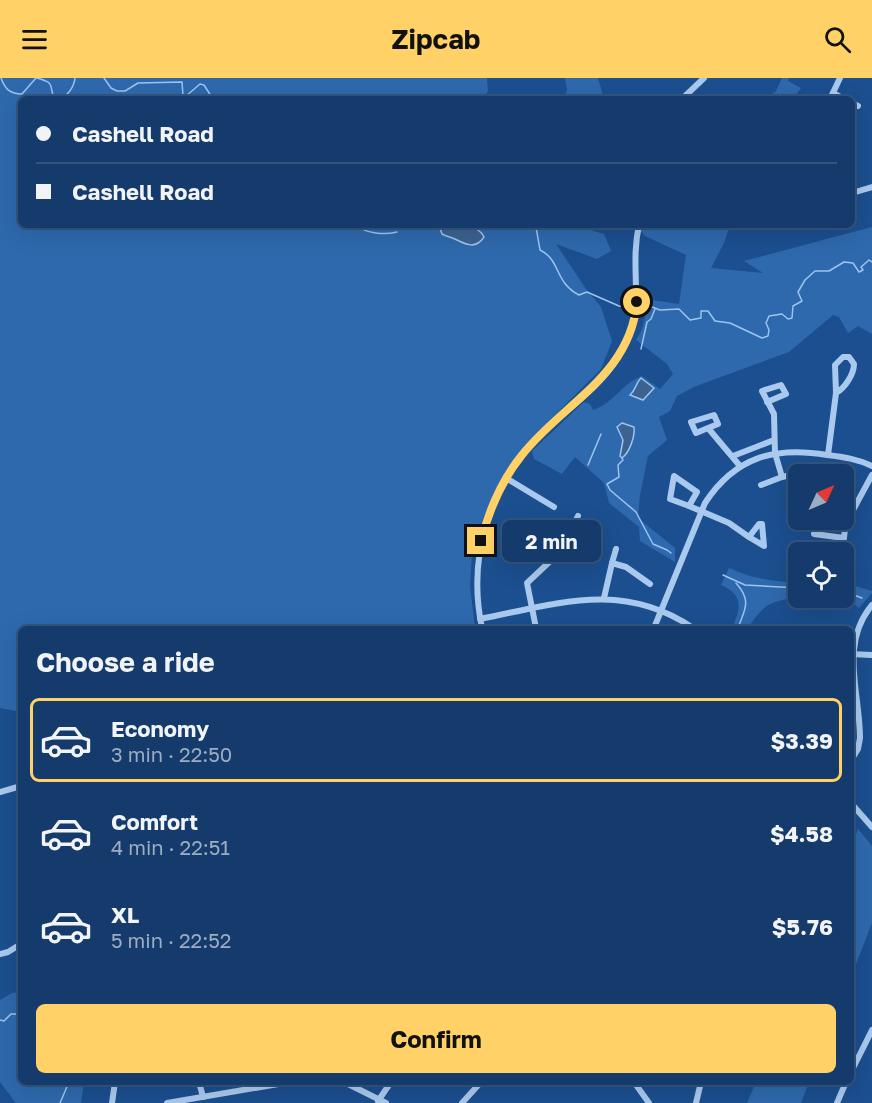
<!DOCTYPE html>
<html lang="en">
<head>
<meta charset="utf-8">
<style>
  :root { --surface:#143b6b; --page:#214673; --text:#f1f3f6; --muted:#9dadc1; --line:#33557e; --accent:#ffd166 }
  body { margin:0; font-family:"Golos Text",sans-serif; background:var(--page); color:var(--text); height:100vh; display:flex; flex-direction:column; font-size:22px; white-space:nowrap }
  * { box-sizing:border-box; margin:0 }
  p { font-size:20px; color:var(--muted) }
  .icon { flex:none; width:33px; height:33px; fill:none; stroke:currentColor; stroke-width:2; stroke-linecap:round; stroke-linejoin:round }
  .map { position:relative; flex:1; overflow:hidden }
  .details { position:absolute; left:18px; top:548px; width:836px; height:459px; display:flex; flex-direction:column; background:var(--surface); border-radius:9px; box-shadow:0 6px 24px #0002,0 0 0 2px var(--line) }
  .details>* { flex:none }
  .guide { position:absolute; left:18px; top:18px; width:837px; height:132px; border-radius:9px; box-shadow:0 6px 24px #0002,0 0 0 2px var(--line); display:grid; align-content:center; height:132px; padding:0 18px; background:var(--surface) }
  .needle { width:39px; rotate:46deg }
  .fabs { position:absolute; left:788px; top:386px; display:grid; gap:12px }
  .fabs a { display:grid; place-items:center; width:66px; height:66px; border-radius:9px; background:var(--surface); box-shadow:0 6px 24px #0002,0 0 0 2px var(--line); font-size:30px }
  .end { position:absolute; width:27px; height:27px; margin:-14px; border:8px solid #ffd166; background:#111; box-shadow:0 0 0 3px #111 }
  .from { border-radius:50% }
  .bubble { position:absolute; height:42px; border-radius:9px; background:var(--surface); box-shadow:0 6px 24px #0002,0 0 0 2px var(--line); font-size:20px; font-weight:700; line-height:42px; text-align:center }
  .guide b { display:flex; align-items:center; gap:21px; height:57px; font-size:22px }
  .guide b+b { border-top:2px solid var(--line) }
  .guide i { width:15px; height:15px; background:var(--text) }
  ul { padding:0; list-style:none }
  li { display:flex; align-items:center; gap:18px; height:84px; margin:0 12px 9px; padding:0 6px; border:3px solid transparent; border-radius:9px }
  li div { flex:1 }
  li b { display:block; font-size:22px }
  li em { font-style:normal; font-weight:700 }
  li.on { border-color:var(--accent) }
  li>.icon { width:54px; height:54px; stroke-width:1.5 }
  h2 { padding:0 18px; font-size:27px; line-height:72px }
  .primary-button { display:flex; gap:12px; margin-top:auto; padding:12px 18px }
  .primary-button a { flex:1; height:69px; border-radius:9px; background:var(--accent); color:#111; font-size:24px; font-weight:700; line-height:69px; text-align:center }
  header { display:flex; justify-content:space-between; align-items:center; height:78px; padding:0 18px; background:var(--accent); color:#111; font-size:27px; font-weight:700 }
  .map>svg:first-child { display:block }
  .green { fill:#2e69ad }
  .water { fill:#3c6290; stroke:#9cc4f0; stroke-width:1.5 }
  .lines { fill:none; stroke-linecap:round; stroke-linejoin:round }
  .stream { stroke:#9cc4f0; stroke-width:1.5 }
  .minor { stroke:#a9c9ee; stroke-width:6 }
  .route { stroke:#ffd166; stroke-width:8 }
</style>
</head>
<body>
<header><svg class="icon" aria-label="menu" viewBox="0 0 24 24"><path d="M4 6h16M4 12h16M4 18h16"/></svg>Zipcab<svg class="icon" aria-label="search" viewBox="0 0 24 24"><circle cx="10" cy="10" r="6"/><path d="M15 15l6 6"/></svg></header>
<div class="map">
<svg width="872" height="1025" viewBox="0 0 872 1025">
  <rect width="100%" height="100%" fill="#1b4f8f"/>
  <g class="green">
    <polygon points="0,0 487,0 488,13 483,21 21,21 21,147 573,147 604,156 611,173 597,181 556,166 586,211 601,229 612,263 601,291 530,362 493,417 481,446 472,475 470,508 475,550 21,550 21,634 0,630"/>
    <polygon points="565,0 598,0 604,21 563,21 567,12"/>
    <polygon points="782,0 789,0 788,3 801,10 793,21 766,21 776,13"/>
    <path d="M639,147H730L724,165L711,190L763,195L744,183L872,149V256L858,248L848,255L839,239L833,237L789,274L696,308L677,318L670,333L659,339L667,362L648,378L640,417L638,440L675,470V484L640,463L639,449L609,425L604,405L575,379L562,396L534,381L532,373L584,324L590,326L593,332C613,326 622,305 642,298L660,311L673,296L667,286L636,262C644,251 647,235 645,221L679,226L686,177L645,158L638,150Z"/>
    <path d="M729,490C752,501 773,503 798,505L799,519C769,524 765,525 748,550H732C741,530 744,517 721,507Z"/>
    <polygon points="843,507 852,507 872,513 872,515 859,530 852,524 840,519 843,519"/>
    <polygon points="858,751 872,768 872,845 851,899 850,769"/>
    <polygon points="21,914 21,1004 84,1004 81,1025 16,1025 0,1004 0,922 12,915"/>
    <polygon points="756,1004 809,1004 801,1025 747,1025"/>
  </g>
  <g class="water">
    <path d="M439,147C454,147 477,144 484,159C476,171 467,167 457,162C452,159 447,159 442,156Z"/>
    <path d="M641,300L654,310L643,322L630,317C636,312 635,306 641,300Z"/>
    <path d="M622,345L634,349C635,358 630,374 622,380L620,378L623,362L617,349Z"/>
  </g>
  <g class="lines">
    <g class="stream">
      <path d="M1,0C5,11 10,16 22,16L36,0"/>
      <path d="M37,0C55,5 49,6 54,21"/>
      <polyline points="104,0 111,10 117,13 125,13 138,5 182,4 183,17 186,18 200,6 204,7 213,21"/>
      <path d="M59,21C68,18 74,9 75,0"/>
      <path d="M357,147C366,156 385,157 397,154"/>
      <path d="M530,147L536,149L540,172C561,182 554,204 579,217L587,214L619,228L629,229"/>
      <polyline points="401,151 405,147"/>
      <polyline points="644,230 652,229 660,232 679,231 690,242 701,240 701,233 708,233 715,243 730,245 762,260 768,258 769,252 766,245 769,238 782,236 788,241 792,240 793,228 802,223 798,214 805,202 815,193 829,193 844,184 853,185 859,194 863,192 861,189 869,182 872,184"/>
      <polyline points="641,271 647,244 651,241 655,231"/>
      <polyline points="622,380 623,382 618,387 619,399 607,406 610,412 636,434 653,466 667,472 671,475"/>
      <polyline points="588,387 601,356"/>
      <polyline points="723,497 745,507 798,510"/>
      <path d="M736,505C752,523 745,531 738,550"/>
      <polyline points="843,513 862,520"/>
      <polyline points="0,942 4,943 11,936 21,936"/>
      <polyline points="60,1025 69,1004"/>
    </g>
    <g class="minor">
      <polyline points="833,15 844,21"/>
      <polyline points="682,21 704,0"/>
      <polyline points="830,21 840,0"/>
      <polyline points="852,25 858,28"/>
      <polyline points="852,115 872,109"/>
      <polyline points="767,324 786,316 781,307 762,313 774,336 775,375 782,399 809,393"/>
      <polyline points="708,350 696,355 691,344 714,337 718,346 708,350 740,388"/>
      <path d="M828,377L836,315L835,287L843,279H849L854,286C854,296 845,310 836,315"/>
      <polyline points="733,378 774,362"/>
      <polygon points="674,398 697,414 689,428 670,421"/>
      <polyline points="506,400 554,429"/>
      <polyline points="761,407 782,399"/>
      <polyline points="689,428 729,445 749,459"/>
      <polygon points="759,446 762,446 764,468 749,459"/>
      <polyline points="845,450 844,460 814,456 816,445 845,450 846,445 872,397"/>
      <polyline points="612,485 616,471"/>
      <polyline points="604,520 612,485 626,489 650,506"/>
      <path d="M480,541C556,526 622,502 693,550"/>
      <path d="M482,550C467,479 489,405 543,354C567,331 600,309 618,280C649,232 628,196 639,147"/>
      <polyline points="536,550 527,505 560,474 578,438"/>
      <path d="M654,550L705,425C735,379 775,368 827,377C844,379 857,381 872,388"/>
      <polyline points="850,576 872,577"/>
      <path d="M850,684L858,671L860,660C860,614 839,567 872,527"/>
      <polyline points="0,714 21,708"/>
      <polyline points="850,724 872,749"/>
      <polyline points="0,876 8,874 21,866"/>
      <polyline points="850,996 872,952"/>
      <polyline points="199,1004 203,1019"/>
      <polyline points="344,1004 386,1025"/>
      <polyline points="634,1004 649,1025"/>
      <polyline points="378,1023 391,1004"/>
      <polyline points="112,1025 115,1004"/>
      <polyline points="167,1025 290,1004"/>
      <polyline points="462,1025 481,1004"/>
      <polyline points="696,1025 701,1004"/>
      <polyline points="837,1025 846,1004"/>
    </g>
  </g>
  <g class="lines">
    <path class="route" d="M481,463C489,432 501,403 522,377C563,325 630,298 637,224"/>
  </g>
</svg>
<div class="fabs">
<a><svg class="needle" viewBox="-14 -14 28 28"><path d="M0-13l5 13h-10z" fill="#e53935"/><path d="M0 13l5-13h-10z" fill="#9dadc1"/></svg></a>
<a><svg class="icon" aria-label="locate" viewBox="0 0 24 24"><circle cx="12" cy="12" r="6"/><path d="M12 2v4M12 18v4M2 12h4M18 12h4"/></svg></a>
</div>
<i class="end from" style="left:637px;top:224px"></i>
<i class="end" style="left:481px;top:463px"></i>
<div class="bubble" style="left:502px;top:442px;width:99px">2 min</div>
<div class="guide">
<b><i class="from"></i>Cashell Road</b>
<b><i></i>Cashell Road</b>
</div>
<section class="details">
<h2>Choose a ride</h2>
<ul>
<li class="on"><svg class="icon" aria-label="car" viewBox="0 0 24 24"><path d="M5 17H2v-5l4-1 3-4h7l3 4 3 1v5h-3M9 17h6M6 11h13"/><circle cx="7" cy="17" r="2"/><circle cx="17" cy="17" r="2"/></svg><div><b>Economy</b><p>3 min · 22:50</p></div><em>$3.39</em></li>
<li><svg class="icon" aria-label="car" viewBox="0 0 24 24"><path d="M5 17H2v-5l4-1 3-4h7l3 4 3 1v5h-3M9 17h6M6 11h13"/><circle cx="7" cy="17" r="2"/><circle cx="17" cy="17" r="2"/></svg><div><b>Comfort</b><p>4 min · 22:51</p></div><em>$4.58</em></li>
<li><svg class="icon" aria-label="car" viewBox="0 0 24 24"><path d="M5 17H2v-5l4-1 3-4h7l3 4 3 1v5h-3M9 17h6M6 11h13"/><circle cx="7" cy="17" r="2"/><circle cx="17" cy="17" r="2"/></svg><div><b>XL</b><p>5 min · 22:52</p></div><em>$5.76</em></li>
</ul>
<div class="primary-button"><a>Confirm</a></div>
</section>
</div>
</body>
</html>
